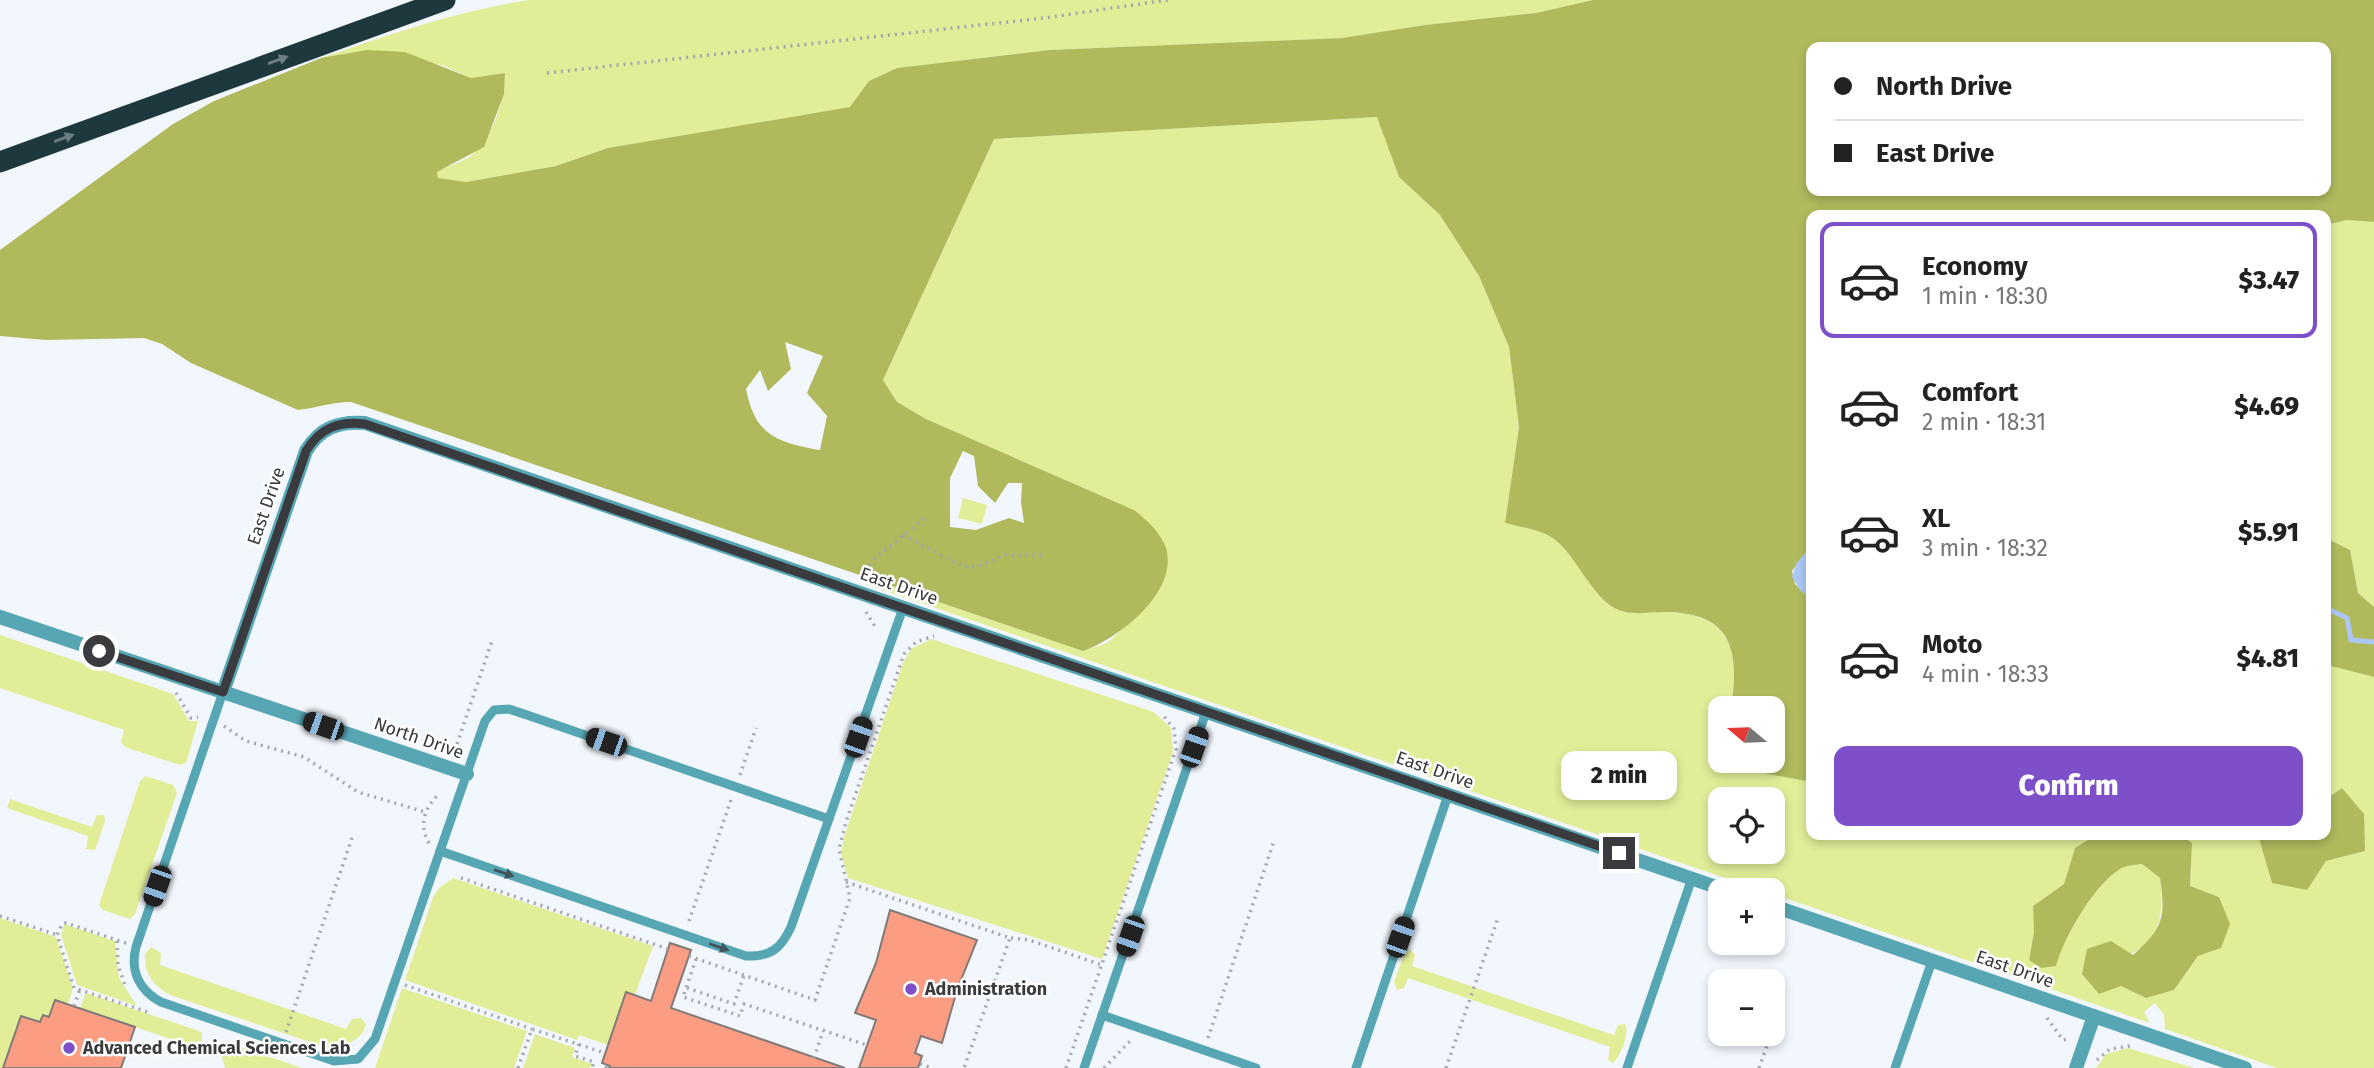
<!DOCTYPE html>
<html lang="en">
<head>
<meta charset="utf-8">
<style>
  :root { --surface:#fff; --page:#f6f6f6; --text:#222; --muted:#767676; --line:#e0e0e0; --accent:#7d4fc8 }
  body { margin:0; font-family:"Fira Sans",sans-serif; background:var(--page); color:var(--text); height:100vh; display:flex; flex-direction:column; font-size:26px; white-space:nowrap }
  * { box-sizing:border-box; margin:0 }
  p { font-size:23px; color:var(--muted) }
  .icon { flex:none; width:38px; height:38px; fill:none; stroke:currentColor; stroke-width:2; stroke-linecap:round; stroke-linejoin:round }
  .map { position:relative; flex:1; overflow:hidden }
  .side { position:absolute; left:1806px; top:210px; width:525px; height:630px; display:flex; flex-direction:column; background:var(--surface); border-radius:14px; box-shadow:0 4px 10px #0003 }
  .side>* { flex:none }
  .banner { position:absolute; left:1806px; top:42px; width:525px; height:154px; border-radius:14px; box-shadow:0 4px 10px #0003; display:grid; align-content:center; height:154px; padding:0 28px; background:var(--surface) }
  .needle { width:46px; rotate:289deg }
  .fabs { position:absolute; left:1708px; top:696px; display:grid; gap:14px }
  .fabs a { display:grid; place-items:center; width:77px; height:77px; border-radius:14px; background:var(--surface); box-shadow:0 4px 10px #0003; font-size:35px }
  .end { position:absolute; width:32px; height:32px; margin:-16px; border:9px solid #393b3e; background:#fff; box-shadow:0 0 0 4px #fff }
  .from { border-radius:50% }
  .bubble { position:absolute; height:49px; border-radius:14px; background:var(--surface); box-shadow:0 4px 10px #0003; font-size:23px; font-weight:800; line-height:49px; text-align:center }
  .car { position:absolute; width:21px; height:42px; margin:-21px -10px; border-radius:9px; box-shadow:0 0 5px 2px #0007; background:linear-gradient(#222 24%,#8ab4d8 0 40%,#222 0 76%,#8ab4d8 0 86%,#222 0) }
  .banner b { display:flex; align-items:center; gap:24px; height:66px; font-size:26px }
  .banner b+b { border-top:2px solid var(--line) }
  .banner i { width:18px; height:18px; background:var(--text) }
  ul { padding:12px 0 0; list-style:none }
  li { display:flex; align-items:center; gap:21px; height:116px; margin:0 14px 10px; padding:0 14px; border:4px solid transparent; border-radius:14px }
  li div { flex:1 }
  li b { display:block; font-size:26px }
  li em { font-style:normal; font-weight:800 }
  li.selected { border-color:var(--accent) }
  li>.icon { width:63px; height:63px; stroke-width:1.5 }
  .cta { display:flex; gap:14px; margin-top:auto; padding:14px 28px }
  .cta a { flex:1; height:80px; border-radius:14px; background:var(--accent); color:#fff; font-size:28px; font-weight:800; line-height:80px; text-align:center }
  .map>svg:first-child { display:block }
  .green { fill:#e2ed98; fill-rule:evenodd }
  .forest { fill:#b0ba5d; fill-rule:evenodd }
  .water { fill:#adc8f6 }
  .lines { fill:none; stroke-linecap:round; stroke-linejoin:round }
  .stream { stroke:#adc8f6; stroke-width:5 }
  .building { fill:#fa9d83; stroke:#827a78; stroke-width:2 }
  .path { stroke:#a3a6ac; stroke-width:3.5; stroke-dasharray:2 5; stroke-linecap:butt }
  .lane { stroke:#57a6b4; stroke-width:9 }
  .street { stroke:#57a6b4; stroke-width:14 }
  .highway { stroke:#1d393e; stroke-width:21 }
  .oneway { fill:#6c7e82 }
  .oneway2 { fill:#40565c }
  .route { stroke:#393b3e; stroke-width:9 }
  .poi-dot { fill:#7d4fc8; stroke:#fff; stroke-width:2.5 }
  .labels { text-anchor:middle; stroke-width:5; stroke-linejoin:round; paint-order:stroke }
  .street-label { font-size:18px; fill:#393b3e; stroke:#fff }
  .poi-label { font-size:18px; font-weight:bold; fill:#393b3e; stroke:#fff; text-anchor:start }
</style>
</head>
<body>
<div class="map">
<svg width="2374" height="1068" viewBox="0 0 2374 1068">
  <rect width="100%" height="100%" fill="#f2f6fd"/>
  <g class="green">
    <path d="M529,0H1593L1536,13L1425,25L1342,38L1049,50L897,68L869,81L851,107L608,148L556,166L466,182L438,178L437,172C447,166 464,162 472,155C494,134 504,103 505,73L471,78L442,65L321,58C390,34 457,11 529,0Z"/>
    <path d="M1378,117L1399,177L1440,215L1479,276L1509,347L1519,427L1505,523C1519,527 1539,529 1551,537C1572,549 1589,591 1611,606C1630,618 1647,611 1668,612C1735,615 1739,654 1731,709H1720V761H1731L1742,769L1811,782V835H2096L2075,849L2064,884L2033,906L2034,932L2029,960L2056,965C2064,937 2094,885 2120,869C2126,865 2136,865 2142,864L2160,878C2169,947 2138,953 2082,974L2099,993L2121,986L2146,998L2174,990L2198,956L2221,948L2219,897L2190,886L2192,843L2181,835H2258L2272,883L2326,861L2365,851L2342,788L2326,799V657L2331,666L2374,677V1068H2277L2165,1029L2164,1015L2155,1003L2144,1012L2150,1023L2147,1022L1773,894V891H1763L863,583L865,577L1083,651L1107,643L1147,607L1134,510L926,419L897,402L883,380L994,139ZM1720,800H1773V852H1720Z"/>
    <polygon points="2347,220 2374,222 2374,607 2358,593 2350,550 2326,538 2326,225"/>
    <polygon points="963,498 987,505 982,524 958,518"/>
    <polygon points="0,635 173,694 189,721 198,721 186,763 180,765 125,747 121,742 124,730 0,688"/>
    <polygon points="931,639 1154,712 1171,728 1173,752 1102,959 848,878 841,854 844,837 903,663 911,649"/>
    <polygon points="146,776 173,785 177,793 135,914 130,919 103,910 99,905 140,781"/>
    <polygon points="10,799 92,827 97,815 104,815 105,821 95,850 86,849 88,836 7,808"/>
    <polygon points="453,878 653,946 635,995 626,993 608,1045 579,1035 577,1040 405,980 433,897 439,888"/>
    <polygon points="0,918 56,937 73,988 68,1004 55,1000 49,1017 43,1015 40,1022 21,1016 3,1068 0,1068"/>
    <polygon points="64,924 115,941 119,978 137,1006 77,985 61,935"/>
    <path d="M151,947L161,953L160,965L346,1029L352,1019L361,1018L366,1024C362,1042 342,1047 325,1047L170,995C153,986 144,973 145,954Z"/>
    <path d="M1411,950L1415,955L1412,966L1614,1035L1618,1025L1625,1024C1630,1033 1621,1056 1613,1063L1608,1060L1610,1047L1408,978L1404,988L1397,990L1394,982L1405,952Z"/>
    <polygon points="402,988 527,1031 514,1068 375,1068"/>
    <polygon points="86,993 202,1032 202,1050 184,1048 185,1044 80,1008"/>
    <polygon points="535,1034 575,1048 572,1057 592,1064 590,1068 523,1068"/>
    <polygon points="228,1043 302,1068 225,1068 221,1054"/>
    <polygon points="2128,1048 2194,1068 2096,1068 2106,1054"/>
  </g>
  <g class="forest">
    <path d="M1593,0H2374V222L2347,220L2326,225V215H2187L2173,210L2162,215H1811V546L1792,571L1795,584L1811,599V782L1741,769L1731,761H1773V709H1731C1739,654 1735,614 1668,612C1647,611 1630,618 1611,606C1589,591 1571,548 1551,537C1538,529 1519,527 1505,523L1519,427L1509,347L1479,276L1440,215L1399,177L1377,117L994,139L883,380L897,402L926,419L1134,510C1146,519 1161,533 1166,548C1179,592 1118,639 1083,651L351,402C331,402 317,408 298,410L191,363L162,344L144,338L46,340L0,336V250L173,124L214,101L321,58L367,50L405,52L471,78L505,73L504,94L484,147L437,172L438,178L466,182L556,166L608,148L850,107L869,81L897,68L1049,50L1342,38L1425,25L1536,13ZM1811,47H2326V191H1811ZM785,342L823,356L807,393L827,416L820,450C776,442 755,435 746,389L760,370L768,391L791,369ZM963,451L974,456L978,486L995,503L1008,483H1022L1021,502L1024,523L1009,518L976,530L950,527V478Z"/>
    <polygon points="2326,538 2350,550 2358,593 2374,607 2374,677 2331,666 2326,657"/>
    <polygon points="2342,788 2364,814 2365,851 2326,861 2307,890 2272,883 2258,835 2326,835 2326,799"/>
    <path d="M2096,835H2181L2192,843L2190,886L2219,897L2230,924L2221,948L2198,956L2174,990L2146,998L2121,986L2099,994L2082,974L2087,949L2111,941L2133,955C2163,928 2166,918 2160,878L2142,864C2136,865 2126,865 2120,869C2094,885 2064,937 2056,966L2041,968L2029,960L2034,932L2033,906L2064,884L2075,848Z"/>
  </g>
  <polygon class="water" points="1811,546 1811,599 1800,590 1792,577 1796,564"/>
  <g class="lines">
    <polyline class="stream" points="2326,608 2347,618 2351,640 2374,642"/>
  </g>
  <g class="building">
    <polygon points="890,910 977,940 957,990 942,1043 921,1036 915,1053 922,1056 918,1068 859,1068 876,1020 855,1013 876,963"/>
    <polygon points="670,943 691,950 671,1008 845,1068 609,1068 610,1066 602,1063 626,992 651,1001"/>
    <polygon points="55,1000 135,1027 121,1068 3,1068 21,1016 40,1022 43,1015 49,1017"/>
  </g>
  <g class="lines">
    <g class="path">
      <polyline points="547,73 1044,18 1168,0"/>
      <polyline points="903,535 964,567 976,567 1005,555 1041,555"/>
      <polyline points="862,577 874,559 926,517"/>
      <polyline points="866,612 876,628"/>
      <polyline points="176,693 191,718 198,717"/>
      <polyline points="224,726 246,741 304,757 358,792 425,812"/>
      <polyline points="457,744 493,638"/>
      <polyline points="740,775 756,728"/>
      <path d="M429,843C418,824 425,807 440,793"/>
      <polyline points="461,878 668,949"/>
      <polyline points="846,882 1010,938 964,1068"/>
      <polyline points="0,916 57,935"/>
      <polyline points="689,921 732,797"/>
      <polyline points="1011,938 1029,940 1102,965"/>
      <polyline points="117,941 118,965 126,988"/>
      <polyline points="126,943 66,923 62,924 57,935 74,988 151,1013"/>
      <polyline points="689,956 815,1000 850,898 839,849 846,822 904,654 916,642 934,636"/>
      <polyline points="696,959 683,997 740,1016 744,1004 867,1045"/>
      <polyline points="405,985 532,1029"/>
      <polyline points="687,988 734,1004 744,975"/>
      <polyline points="74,1006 80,989"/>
      <polyline points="2047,1018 2063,1040 2069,1039"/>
      <polyline points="1773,1029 1778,1013"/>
      <polyline points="286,1032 353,835"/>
      <polyline points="1208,1038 1274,841"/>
      <polyline points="579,1044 575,1056 594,1062 592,1068"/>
      <polyline points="814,1058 823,1031"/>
      <polyline points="2097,1060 2110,1049 2130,1046"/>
      <polyline points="920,1064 932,1068"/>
      <polyline points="518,1068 532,1029 605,1053"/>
      <polyline points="606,1068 607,1065"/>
      <polyline points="1066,1068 1176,749 1174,729 1163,715"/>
      <polyline points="1104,1068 1132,1039"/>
      <polyline points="1446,1068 1498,918"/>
      <polyline points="1759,1068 1771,1034"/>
    </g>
    <g class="lane">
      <path d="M223,692L136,947C130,971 139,990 161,1002L334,1061L358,1059L375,1039L485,721L494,710L509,709L527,715L829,819"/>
      <path d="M440,851L746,956C770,957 781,949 791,927L903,608"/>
      <polyline points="1102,1015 1256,1068"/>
      <polyline points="1084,1068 1206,712"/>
      <polyline points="1356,1068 1448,795"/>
      <polyline points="1627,1068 1692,878"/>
      <polyline points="1895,1068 1932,961"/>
    </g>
    <g class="street">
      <polyline points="0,617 467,774"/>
      <path d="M223,692L306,451C320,428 338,421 365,423L1728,891"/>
      <polyline points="1773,906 2245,1068"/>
      <polyline points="2076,1068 2094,1016"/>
    </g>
    <polyline class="highway" points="0,162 445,0"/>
  </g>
  <defs><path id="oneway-solid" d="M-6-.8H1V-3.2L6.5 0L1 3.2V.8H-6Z" transform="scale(1.75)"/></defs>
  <g class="oneway">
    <use href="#oneway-solid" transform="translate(278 60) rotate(-20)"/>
    <use href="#oneway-solid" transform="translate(64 138) rotate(-20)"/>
  </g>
  <g class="oneway2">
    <use href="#oneway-solid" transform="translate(504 873) rotate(19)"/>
    <use href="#oneway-solid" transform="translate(719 947) rotate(19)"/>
  </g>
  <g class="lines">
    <path class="route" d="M99,651L223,692L306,451C320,428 338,421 365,424L1619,853"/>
  </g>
  <g class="poi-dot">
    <circle cx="911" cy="989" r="7"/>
    <circle cx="69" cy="1048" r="7"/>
  </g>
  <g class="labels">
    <g class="street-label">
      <text transform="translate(266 506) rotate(-71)" y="6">East Drive</text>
      <text transform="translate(899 586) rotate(19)" y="6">East Drive</text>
      <text transform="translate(419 738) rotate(19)" y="6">North Drive</text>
      <text transform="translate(1435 770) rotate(19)" y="6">East Drive</text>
      <text transform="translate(2015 969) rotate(19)" y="6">East Drive</text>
    </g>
    <g class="poi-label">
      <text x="925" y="995">Administration</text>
      <text x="83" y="1054">Advanced Chemical Sciences Lab</text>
    </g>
  </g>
</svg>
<div class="fabs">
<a><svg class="needle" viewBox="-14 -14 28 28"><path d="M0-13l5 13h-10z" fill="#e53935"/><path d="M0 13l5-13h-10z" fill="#767676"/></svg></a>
<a><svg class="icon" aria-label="locate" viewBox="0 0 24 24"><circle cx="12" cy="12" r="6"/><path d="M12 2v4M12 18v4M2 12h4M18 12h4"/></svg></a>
<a>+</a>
<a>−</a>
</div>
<i class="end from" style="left:99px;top:651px"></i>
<i class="end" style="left:1619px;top:853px"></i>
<div class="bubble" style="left:1561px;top:751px;width:116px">2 min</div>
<i class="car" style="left:323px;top:726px;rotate:289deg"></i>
<i class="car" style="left:858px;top:737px;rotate:19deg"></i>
<i class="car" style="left:606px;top:742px;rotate:289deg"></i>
<i class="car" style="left:1194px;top:747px;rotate:19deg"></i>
<i class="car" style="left:157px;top:886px;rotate:199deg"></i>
<i class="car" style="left:1130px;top:936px;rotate:199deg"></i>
<i class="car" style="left:1400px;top:937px;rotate:19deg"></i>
<div class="banner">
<b><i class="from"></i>North Drive</b>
<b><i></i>East Drive</b>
</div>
<section class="side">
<ul>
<li class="selected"><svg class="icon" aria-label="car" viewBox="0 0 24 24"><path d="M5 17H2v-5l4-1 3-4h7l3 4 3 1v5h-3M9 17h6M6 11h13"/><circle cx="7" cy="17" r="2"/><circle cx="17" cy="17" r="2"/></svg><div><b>Economy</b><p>1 min · 18:30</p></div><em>$3.47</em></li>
<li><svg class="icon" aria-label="car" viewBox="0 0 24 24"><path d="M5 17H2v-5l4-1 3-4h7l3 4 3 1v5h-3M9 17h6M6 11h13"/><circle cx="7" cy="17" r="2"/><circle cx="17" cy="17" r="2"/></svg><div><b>Comfort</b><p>2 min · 18:31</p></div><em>$4.69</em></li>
<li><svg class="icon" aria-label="car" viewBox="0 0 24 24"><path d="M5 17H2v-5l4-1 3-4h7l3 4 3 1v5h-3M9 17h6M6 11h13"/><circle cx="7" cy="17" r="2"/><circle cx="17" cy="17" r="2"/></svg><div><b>XL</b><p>3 min · 18:32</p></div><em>$5.91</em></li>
<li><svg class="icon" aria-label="car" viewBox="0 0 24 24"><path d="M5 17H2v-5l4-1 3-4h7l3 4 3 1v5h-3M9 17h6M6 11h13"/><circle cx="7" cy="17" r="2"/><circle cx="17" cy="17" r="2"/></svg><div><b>Moto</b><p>4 min · 18:33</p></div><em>$4.81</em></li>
</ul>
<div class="cta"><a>Confirm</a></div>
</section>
</div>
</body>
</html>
